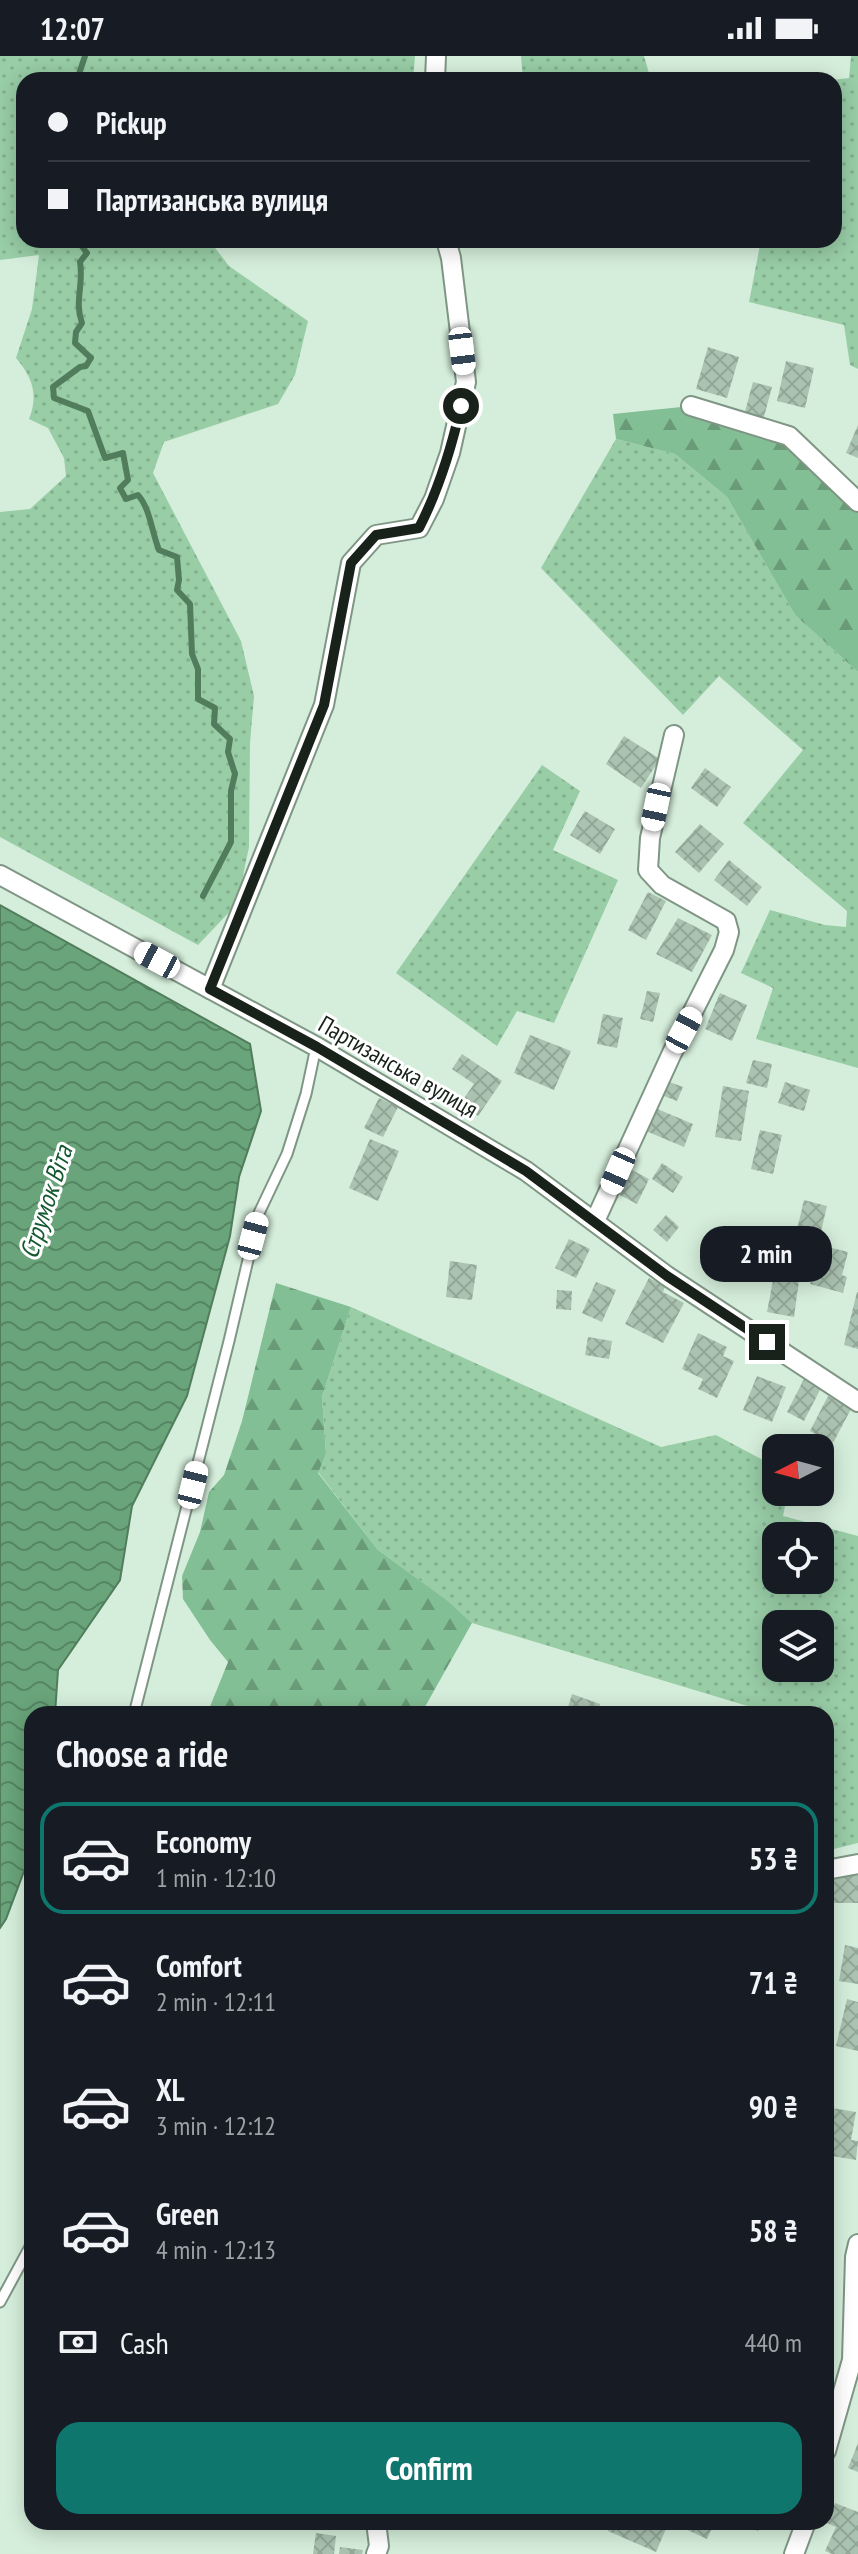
<!DOCTYPE html>
<html lang="en">
<head>
<meta charset="utf-8">
<style>
  :root { --surface:#171b24; --page:#20242c; --text:#f1f3f6; --muted:#9ea1a6; --line:#363941; --accent:#0f766e }
  body { margin:0; font-family:"PT Sans Narrow",sans-serif; background:var(--page); color:var(--text); height:100vh; display:flex; flex-direction:column; font-size:30px; white-space:nowrap }
  * { box-sizing:border-box; margin:0 }
  p { font-size:26px; color:var(--muted) }
  .icon { flex:none; width:44px; height:44px; fill:none; stroke:currentColor; stroke-width:2; stroke-linecap:round; stroke-linejoin:round }
  .map { position:relative; flex:1; overflow:hidden }
  .sheet { position:absolute; left:24px; top:1650px; width:810px; height:824px; display:flex; flex-direction:column; background:var(--surface); border-radius:24px; box-shadow:0 4px 20px #0003 }
  .sheet>* { flex:none }
  .banner { position:absolute; left:16px; top:16px; width:826px; height:176px; border-radius:24px; box-shadow:0 4px 20px #0003; display:grid; align-content:center; height:176px; padding:0 32px; background:var(--surface) }
  .needle { width:52px; rotate:264deg }
  .tools { position:absolute; left:762px; top:1378px; display:grid; gap:16px }
  .tools a { display:grid; place-items:center; width:72px; height:72px; border-radius:16px; background:var(--surface); box-shadow:0 4px 20px #0003; font-size:40px }
  .end { position:absolute; width:36px; height:36px; margin:-18px; border:10px solid #18211a; background:#fff; box-shadow:0 0 0 4px #fff }
  .from { border-radius:50% }
  .bubble { position:absolute; height:56px; border-radius:24px; background:var(--surface); box-shadow:0 4px 20px #0003; font-size:26px; font-weight:700; line-height:56px; text-align:center }
  .car { position:absolute; width:24px; height:48px; margin:-24px -12px; border-radius:10px; box-shadow:0 0 6px 2px #0007; background:linear-gradient(#fff 24%,#345 0 40%,#fff 0 76%,#345 0 86%,#fff 0) }
  .banner b { display:flex; align-items:center; gap:28px; height:76px; font-size:30px }
  .banner b+b { border-top:2px solid var(--line) }
  .banner i { width:20px; height:20px; background:var(--text) }
  ul { padding:0; list-style:none }
  li { display:flex; align-items:center; gap:24px; height:112px; margin:0 16px 12px; padding:0 16px; border:4px solid transparent; border-radius:24px }
  li div { flex:1 }
  li b { display:block; font-size:30px }
  li em { font-style:normal; font-weight:700 }
  li.active { border-color:var(--accent) }
  li>.icon { width:72px; height:72px; stroke-width:1.5 }
  h2 { padding:0 32px; font-size:36px; line-height:96px }
  .pay { display:flex; align-items:center; gap:20px; height:88px; padding:0 32px; font-size:30px }
  .pay p { margin-inline-start:auto }
  .button { display:flex; gap:16px; margin-top:auto; padding:16px 32px }
  .button a { flex:1; height:92px; border-radius:24px; background:var(--accent); color:#fff; font-size:32px; font-weight:700; line-height:92px; text-align:center }
  .status { display:flex; justify-content:space-between; align-items:center; height:56px; padding:0 40px; background:var(--surface); direction:ltr }
  .status svg { height:22px; fill:currentColor }
  .map>svg:first-child { display:block }
  .grass { fill:url(#grass-dots); fill-rule:evenodd }
  .forest { fill:url(#forest-firs) }
  .water { fill:url(#water-waves); stroke:#517d5d; stroke-width:2 }
  .lines { fill:none; stroke-linecap:round; stroke-linejoin:round }
  .stream { stroke:#517d5d; stroke-width:6 }
  .building { fill:url(#building-cross-hatch) }
  .service-casing { stroke:#7f9685; stroke-width:13 }
  .minor-casing { stroke:#7f9685; stroke-width:22 }
  .service { stroke:#fff; stroke-width:9 }
  .minor { stroke:#fff; stroke-width:18 }
  .route { stroke:#18211a; stroke-width:10 }
  .labels { text-anchor:middle; stroke-width:6; stroke-linejoin:round; paint-order:stroke }
  .street-label { font-size:24px; fill:#18211a; stroke:#fff }
  .water-label { font-size:26px; font-style:italic; fill:#145830; stroke:#fff }
</style>
</head>
<body>
<div class="status"><b>12:07</b><svg viewBox="0 0 49 12"><path d="M0 12V9h3v3zM5 12V6h3v6zM10 12V3h3v9zM15 12V0h3v12zM26 1h20v11H26zM47 4h2v5h-2z"/></svg></div>
<div class="map">
<svg width="858" height="2498" viewBox="0 0 858 2498">
  <defs>
    <pattern id="grass-dots" width="8" height="8" patternUnits="userSpaceOnUse" patternTransform="scale(2)"><rect width="8" height="8" fill="#98cda6"/><path d="M2 2h.1M6 6h.1" fill="none" stroke="#82b08e" stroke-width="1.8" stroke-linecap="round"/></pattern>
    <pattern id="forest-firs" width="22" height="20" patternUnits="userSpaceOnUse" patternTransform="scale(2)"><rect width="22" height="20" fill="#83bf94"/><path d="M5 1l3.5 6h-7zM16 11l3.5 6h-7z" fill="#6a9b78"/></pattern>
    <pattern id="water-waves" width="16" height="10" patternUnits="userSpaceOnUse" patternTransform="scale(2)"><rect width="16" height="10" fill="#69a47a"/><path d="M0 5q4-4 8 0t8 0" fill="none" stroke="#558563"/></pattern>
    <pattern id="building-cross-hatch" width="8" height="8" patternUnits="userSpaceOnUse" patternTransform="scale(2)"><rect width="8" height="8" fill="#aac2b0"/><path d="M0 0l8 8M0 8l8-8" fill="none" stroke="#92a697"/></pattern>
  </defs>
  <rect width="100%" height="100%" fill="#d5eedb"/>
  <g class="grass">
    <path d="M0,0H415L413,24H24V184H209L229,210L308,265L295,319L278,348L164,386L153,417L241,585L254,640L250,687L249,791L237,848L198,889L0,781V456L30,453L66,420L64,402L48,372L29,363C39,338 32,321 16,302L32,253L39,199L0,204Z"/>
    <polygon points="521,0 644,0 651,24 523,24"/>
    <polygon points="851,0 858,0 858,313 850,309 844,269 749,246 761,184 834,184 834,24 832,24 849,22"/>
    <polygon points="616,383 675,398 727,441 795,559 858,616 858,1012 756,983 773,932 741,917 770,854 825,869 846,871 847,855 743,767 803,694 719,620 683,659 541,512"/>
    <polygon points="542,709 580,735 553,794 618,824 554,967 517,955 497,990 396,917"/>
    <path d="M351,1251L661,1391L716,1379L776,1411V1436H788L783,1460L858,1480V1787L826,1795V1658H774L472,1567L447,1544L378,1494L318,1416L326,1398L322,1341ZM776,1480H820V1524H776ZM776,1568H820V1612H776Z"/>
  </g>
  <g class="forest">
    <polygon points="691,350 789,380 858,446 858,616 795,559 727,441 675,398 616,383 613,358"/>
    <polygon points="276,1227 351,1251 322,1341 326,1398 318,1417 378,1494 447,1544 472,1567 421,1658 207,1658 228,1606 210,1584 183,1543 182,1520 200,1476 209,1436 224,1419 242,1365"/>
  </g>
  <polygon class="water" points="0,849 250,988 261,1055 239,1121 230,1180 187,1340 132,1450 120,1524 58,1614 55,1658 32,1658 32,1794 6,1863 0,1872"/>
  <g class="lines">
    <g class="stream">
      <polyline points="77,24 85,0"/>
      <path d="M77,184L87,197L80,206C84,228 74,246 82,267L76,276L75,287L91,302L86,310L80,311L53,331L54,342L88,355L105,402L123,397L128,424L120,432L126,443L138,439C150,452 152,477 159,494L177,501L179,524L177,534L190,548L192,598L198,613V643L215,652L214,668L230,683L228,696L235,718L231,735V786L203,840"/>
    </g>
  </g>
  <g class="building">
    <polygon points="708,291 739,301 727,342 696,333"/>
    <polygon points="786,305 814,312 805,352 777,345"/>
    <polygon points="753,326 772,331 762,368 743,363"/>
    <polygon points="858,369 858,402 846,397"/>
    <polygon points="624,680 660,703 641,732 606,708"/>
    <polygon points="705,712 731,731 717,751 691,732"/>
    <polygon points="585,755 615,773 600,798 570,779"/>
    <polygon points="700,768 724,788 699,817 675,796"/>
    <polygon points="729,804 762,831 747,850 714,824"/>
    <polygon points="648,836 666,845 646,884 628,874"/>
    <polygon points="678,862 712,879 692,916 656,898"/>
    <polygon points="647,935 660,937 653,966 640,963"/>
    <polygon points="720,937 747,949 732,985 705,973"/>
    <polygon points="603,958 623,962 617,992 597,988"/>
    <polygon points="530,979 571,995 554,1034 514,1017"/>
    <polygon points="462,998 502,1025 478,1060 460,1048 474,1028 452,1013"/>
    <polygon points="753,1004 772,1008 767,1032 746,1027"/>
    <polygon points="664,1024 683,1031 677,1045 659,1038"/>
    <polygon points="785,1026 810,1034 804,1055 778,1047"/>
    <polygon points="723,1030 749,1035 741,1085 715,1081"/>
    <polygon points="379,1042 398,1051 383,1081 364,1072"/>
    <polygon points="655,1052 693,1068 684,1091 646,1075"/>
    <polygon points="760,1074 782,1079 773,1118 751,1113"/>
    <polygon points="370,1083 399,1095 378,1145 349,1132"/>
    <polygon points="662,1107 683,1121 673,1137 652,1123"/>
    <polygon points="626,1111 649,1123 637,1148 614,1136"/>
    <polygon points="804,1144 827,1150 819,1184 796,1178"/>
    <polygon points="666,1159 679,1171 667,1186 653,1174"/>
    <polygon points="739,1175 753,1179 742,1216 728,1212"/>
    <polygon points="569,1183 590,1193 576,1222 555,1212"/>
    <polygon points="820,1189 848,1196 842,1219 847,1221 843,1237 810,1228"/>
    <polygon points="450,1205 477,1209 472,1244 446,1241"/>
    <polygon points="775,1214 800,1217 794,1261 767,1256"/>
    <polygon points="649,1222 665,1230 663,1236 684,1247 663,1287 625,1268"/>
    <polygon points="596,1226 616,1234 602,1266 582,1257"/>
    <polygon points="557,1234 572,1235 571,1254 556,1253"/>
    <polygon points="857,1236 858,1236 858,1293 844,1289"/>
    <polygon points="698,1277 727,1291 723,1300 734,1305 717,1342 698,1333 703,1323 682,1313"/>
    <polygon points="588,1281 612,1285 609,1303 585,1299"/>
    <polygon points="757,1320 786,1331 772,1366 743,1354"/>
    <polygon points="805,1321 822,1330 804,1365 787,1356"/>
    <polygon points="828,1340 851,1353 833,1387 810,1375"/>
    <polygon points="572,1638 600,1648 598,1658 566,1658"/>
    <polygon points="502,1652 523,1657 523,1658 500,1658"/>
    <polygon points="853,1814 858,1814 858,1847 829,1847 829,1820 852,1820"/>
    <polygon points="845,1889 858,1892 858,1928 839,1925"/>
    <polygon points="847,1943 858,1946 858,1995 836,1990"/>
    <polygon points="826,2051 856,2056 851,2084 858,2085 856,2104 826,2099"/>
    <polygon points="858,2387 858,2416 848,2412"/>
    <polygon points="835,2447 858,2456 858,2498 832,2498 825,2495 836,2471 827,2467"/>
    <polygon points="612,2466 669,2466 656,2496 608,2475"/>
    <polygon points="686,2466 715,2466 707,2483 683,2472"/>
    <polygon points="738,2466 762,2466 758,2475"/>
    <polygon points="316,2477 336,2480 334,2498 313,2498"/>
    <polygon points="340,2491 363,2494 362,2498 339,2498"/>
  </g>
  <g class="lines">
    <defs>
      <g id="service">
        <polyline points="134,1658 229,1285 259,1157 287,1098 306,1038 316,991"/>
        <polyline points="0,2246 32,2187"/>
      </g>
      <g id="minor">
        <polyline points="435,24 436,0"/>
        <polyline points="691,350 789,380 858,446"/>
        <polyline points="0,819 317,991 526,1115 667,1220 858,1346"/>
        <polyline points="210,933 324,649 351,507 376,479 419,472 434,443 450,397 466,326 451,202 446,184"/>
        <polyline points="595,1165 672,997 724,894 729,876 726,865 662,829 648,814 650,782 674,679"/>
        <polyline points="826,1814 858,1808"/>
        <polyline points="826,2395 852,2304 855,2201 858,2188"/>
        <polyline points="376,2466 379,2490 376,2498"/>
        <polyline points="794,2498 806,2466"/>
      </g>
    </defs>
    <use href="#service" class="service-casing"/>
    <use href="#minor" class="minor-casing"/>
    <use href="#service" class="service"/>
    <use href="#minor" class="minor"/>
  </g>
  <g class="lines">
    <path class="route" d="M461,350C451,394 439,433 419,472L376,479L351,507L324,649L210,933L317,991L526,1115L667,1220L767,1286"/>
  </g>
  <g class="labels">
    <g class="street-label">
      <text transform="translate(398 1011) rotate(30)" y="8">Партизанська вулиця</text>
    </g>
    <g class="water-label">
      <text transform="translate(46 1146) rotate(-72)" y="9">Струмок Віта</text>
    </g>
  </g>
</svg>
<div class="tools">
<a><svg class="needle" viewBox="-14 -14 28 28"><path d="M0-13l5 13h-10z" fill="#e53935"/><path d="M0 13l5-13h-10z" fill="#9ea1a6"/></svg></a>
<a><svg class="icon" aria-label="locate" viewBox="0 0 24 24"><circle cx="12" cy="12" r="6"/><path d="M12 2v4M12 18v4M2 12h4M18 12h4"/></svg></a>
<a><svg class="icon" aria-label="layers" viewBox="0 0 24 24"><path d="M12 4l9 5-9 5-9-5zM3 14l9 5 9-5"/></svg></a>
</div>
<i class="end from" style="left:461px;top:350px"></i>
<i class="end" style="left:767px;top:1286px"></i>
<div class="bubble" style="left:700px;top:1170px;width:132px">2 min</div>
<i class="car" style="left:462px;top:295px;rotate:173deg"></i>
<i class="car" style="left:656px;top:751px;rotate:192deg"></i>
<i class="car" style="left:157px;top:904px;rotate:298deg"></i>
<i class="car" style="left:684px;top:974px;rotate:28deg"></i>
<i class="car" style="left:618px;top:1115px;rotate:204deg"></i>
<i class="car" style="left:253px;top:1180px;rotate:15deg"></i>
<i class="car" style="left:193px;top:1429px;rotate:14deg"></i>
<div class="banner">
<b><i class="from"></i>Pickup</b>
<b><i></i>Партизанська вулиця</b>
</div>
<section class="sheet">
<h2>Choose a ride</h2>
<ul>
<li class="active"><svg class="icon" aria-label="car" viewBox="0 0 24 24"><path d="M5 17H2v-5l4-1 3-4h7l3 4 3 1v5h-3M9 17h6M6 11h13"/><circle cx="7" cy="17" r="2"/><circle cx="17" cy="17" r="2"/></svg><div><b>Economy</b><p>1 min · 12:10</p></div><em>53 ₴</em></li>
<li><svg class="icon" aria-label="car" viewBox="0 0 24 24"><path d="M5 17H2v-5l4-1 3-4h7l3 4 3 1v5h-3M9 17h6M6 11h13"/><circle cx="7" cy="17" r="2"/><circle cx="17" cy="17" r="2"/></svg><div><b>Comfort</b><p>2 min · 12:11</p></div><em>71 ₴</em></li>
<li><svg class="icon" aria-label="car" viewBox="0 0 24 24"><path d="M5 17H2v-5l4-1 3-4h7l3 4 3 1v5h-3M9 17h6M6 11h13"/><circle cx="7" cy="17" r="2"/><circle cx="17" cy="17" r="2"/></svg><div><b>XL</b><p>3 min · 12:12</p></div><em>90 ₴</em></li>
<li><svg class="icon" aria-label="car" viewBox="0 0 24 24"><path d="M5 17H2v-5l4-1 3-4h7l3 4 3 1v5h-3M9 17h6M6 11h13"/><circle cx="7" cy="17" r="2"/><circle cx="17" cy="17" r="2"/></svg><div><b>Green</b><p>4 min · 12:13</p></div><em>58 ₴</em></li>
</ul>
<div class="pay"><svg class="icon" aria-label="cash" viewBox="0 0 24 24"><path d="M3 7h18v10H3z"/><circle cx="12" cy="12" r="2"/></svg>Cash<p>440 m</p></div>
<div class="button"><a>Confirm</a></div>
</section>
</div>
</body>
</html>
